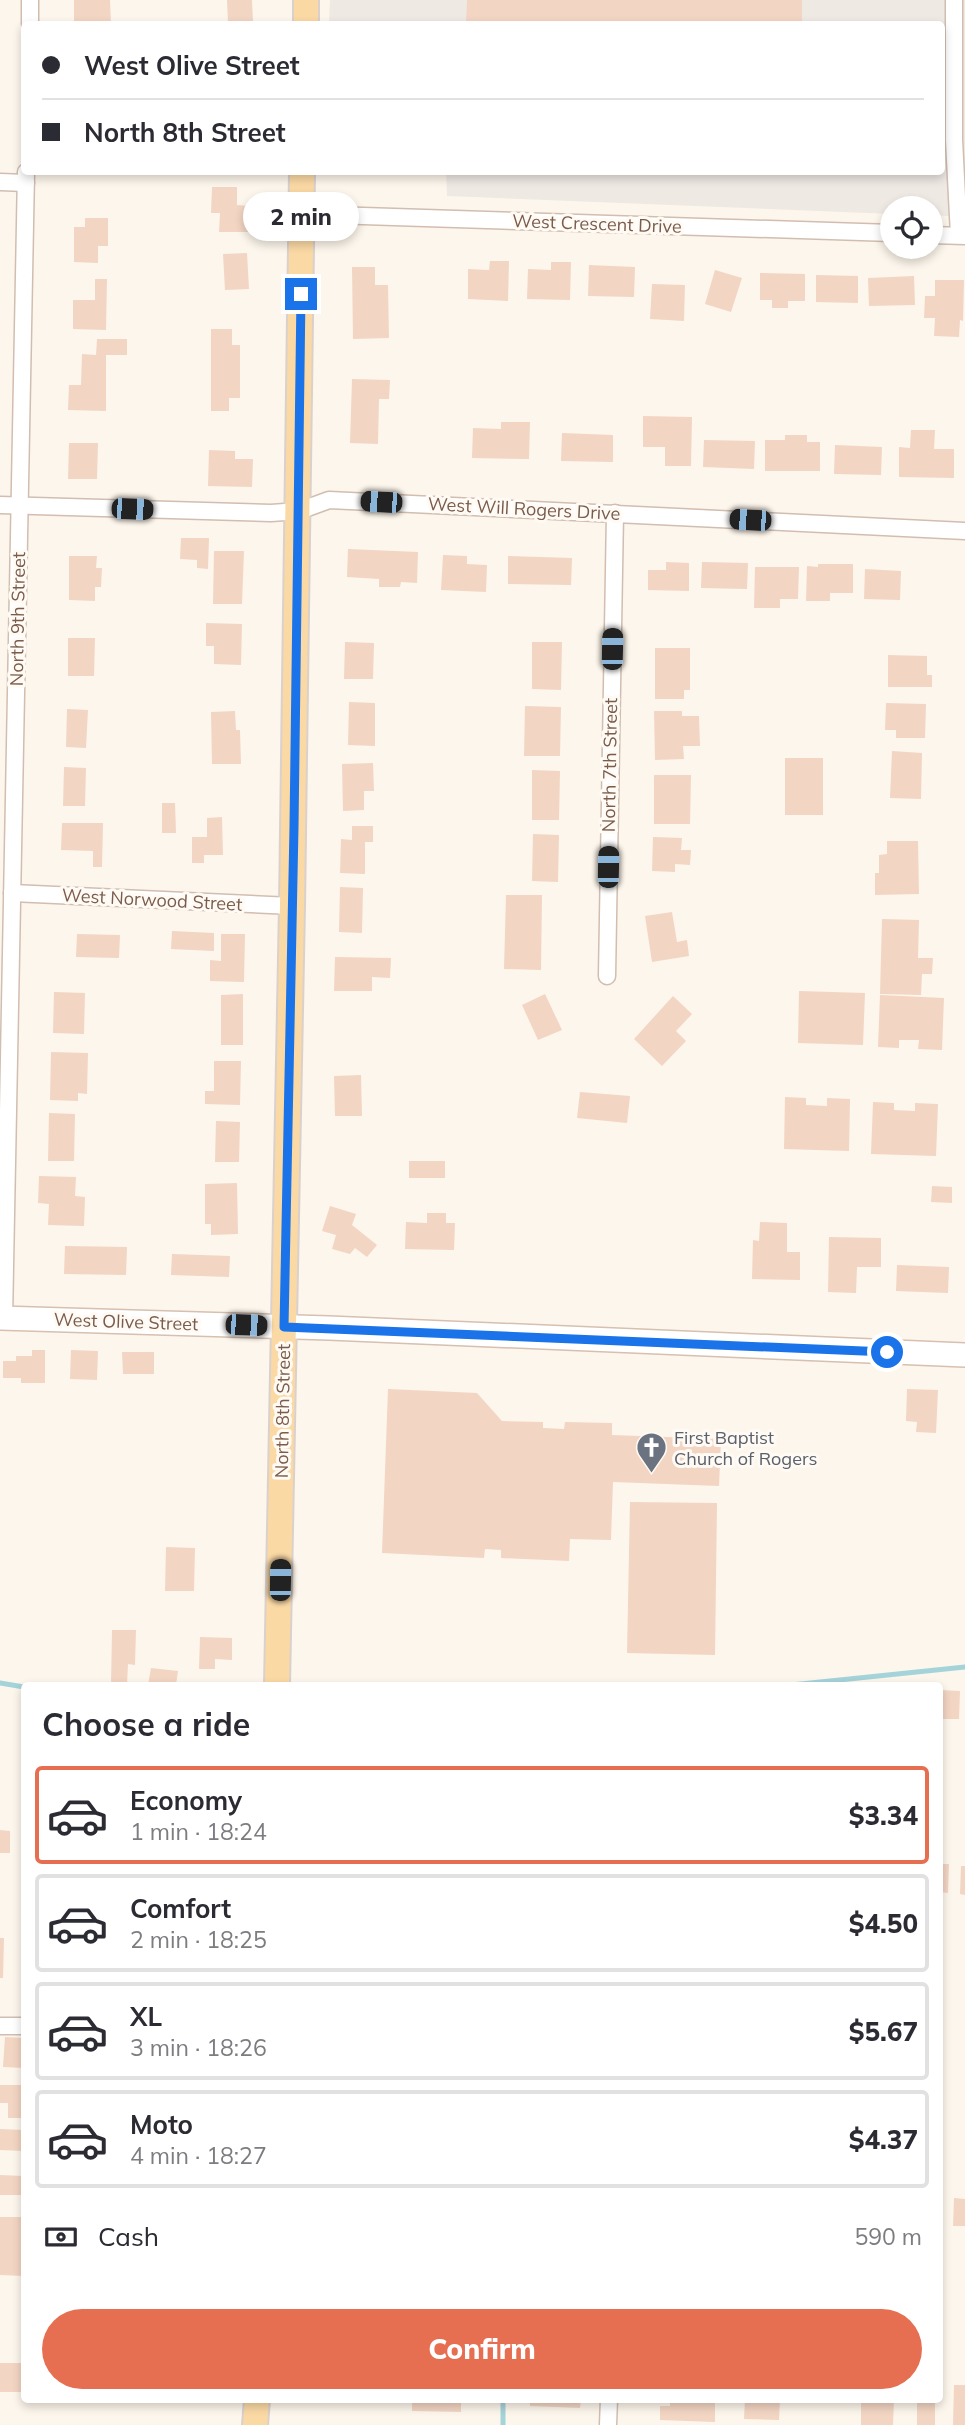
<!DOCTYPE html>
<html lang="en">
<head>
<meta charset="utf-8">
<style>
  :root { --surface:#fff; --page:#f7f7f7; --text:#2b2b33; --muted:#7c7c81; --line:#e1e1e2; --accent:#e76f51 }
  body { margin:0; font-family:Mulish,sans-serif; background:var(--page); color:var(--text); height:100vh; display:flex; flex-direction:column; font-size:26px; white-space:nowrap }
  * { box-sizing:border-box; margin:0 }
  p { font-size:23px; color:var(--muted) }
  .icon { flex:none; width:38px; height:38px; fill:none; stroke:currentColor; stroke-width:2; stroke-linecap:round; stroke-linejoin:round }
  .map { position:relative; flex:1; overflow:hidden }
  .details { position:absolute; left:21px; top:1682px; width:922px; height:721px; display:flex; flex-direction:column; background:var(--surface); border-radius:7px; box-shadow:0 4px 10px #0003 }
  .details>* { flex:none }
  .banner { position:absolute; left:21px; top:21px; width:924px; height:154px; border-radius:7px; box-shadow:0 4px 10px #0003; display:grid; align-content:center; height:154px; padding:0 21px; background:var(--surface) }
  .fabs { position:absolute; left:880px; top:196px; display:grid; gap:14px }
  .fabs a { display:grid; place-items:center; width:63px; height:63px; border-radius:50%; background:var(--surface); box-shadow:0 4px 10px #0003; font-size:35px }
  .end { position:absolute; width:32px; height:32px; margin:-16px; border:9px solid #1a73e8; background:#fff; box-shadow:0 0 0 4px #fff }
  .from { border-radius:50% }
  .bubble { position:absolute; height:49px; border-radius:24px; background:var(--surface); box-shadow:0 4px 10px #0003; font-size:23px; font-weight:800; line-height:49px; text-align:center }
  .car { position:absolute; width:21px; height:42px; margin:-21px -10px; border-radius:9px; box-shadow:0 0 5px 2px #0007; background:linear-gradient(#222 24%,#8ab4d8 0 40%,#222 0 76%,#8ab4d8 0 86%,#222 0) }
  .banner b { display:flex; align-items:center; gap:24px; height:66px; font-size:26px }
  .banner b+b { border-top:2px solid var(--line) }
  .banner i { width:18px; height:18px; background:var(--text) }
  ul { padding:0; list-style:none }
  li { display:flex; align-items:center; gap:21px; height:98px; margin:0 14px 10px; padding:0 7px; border:4px solid var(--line); border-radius:7px }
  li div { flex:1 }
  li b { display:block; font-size:26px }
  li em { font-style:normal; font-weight:800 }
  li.current { border-color:var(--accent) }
  li>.icon { width:63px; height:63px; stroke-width:1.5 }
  h2 { padding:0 21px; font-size:32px; line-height:84px }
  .pay { display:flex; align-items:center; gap:18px; height:77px; padding:0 21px; font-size:26px }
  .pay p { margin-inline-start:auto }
  .cta { display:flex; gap:14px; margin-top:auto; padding:14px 21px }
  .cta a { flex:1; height:80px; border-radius:42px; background:var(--accent); color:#fff; font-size:28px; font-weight:800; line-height:80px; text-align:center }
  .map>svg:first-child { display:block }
  .industrial { fill:#efe9e4 }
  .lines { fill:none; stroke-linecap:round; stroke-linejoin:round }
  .stream { stroke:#a5d3da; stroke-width:5 }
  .building { fill:#f3d5c3 }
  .minor-casing { stroke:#d1beb0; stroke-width:19 }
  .secondary-casing { stroke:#d6c0b0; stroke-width:26 }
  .primary-casing { stroke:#dad1cd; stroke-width:28 }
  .minor { stroke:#fff; stroke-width:16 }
  .secondary { stroke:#fff; stroke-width:23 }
  .primary { stroke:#fbd9a5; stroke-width:24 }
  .route { stroke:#1a73e8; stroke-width:9 }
  .labels { text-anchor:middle; stroke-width:6; stroke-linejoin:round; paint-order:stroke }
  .street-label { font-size:18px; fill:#7a5c4d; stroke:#fffaf3 }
  .worship-label { font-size:18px; fill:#5b616d; stroke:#fffaf3; text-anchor:start }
</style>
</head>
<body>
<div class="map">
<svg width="965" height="2425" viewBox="0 0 965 2425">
  <rect width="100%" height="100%" fill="#fdf6ec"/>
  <polygon class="industrial" points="330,0 965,0 965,217 931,215 931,208 892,208 892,214 447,196 446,172 942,172 942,24 329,24"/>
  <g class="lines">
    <g class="stream">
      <polyline points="0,1683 24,1687"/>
      <polyline points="791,1685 965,1667"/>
      <polyline points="503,2425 503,2399"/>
    </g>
  </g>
  <g class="building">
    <polygon points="74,0 110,0 111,24 74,24"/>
    <polygon points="227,0 252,0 253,22 228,22"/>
    <polygon points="467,0 802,0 802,24 466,24"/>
    <polygon points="212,187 237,187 237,205 249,206 248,232 219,232 220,213 211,213"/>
    <polygon points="85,218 108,218 108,246 98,246 98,263 74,262 74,227 85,227"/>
    <polygon points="247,253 249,289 225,290 223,254"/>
    <polygon points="490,261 509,261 508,301 468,299 468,269 489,270"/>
    <polygon points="551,262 571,262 570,300 527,299 528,269 551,270"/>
    <polygon points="589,265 635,267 634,297 588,296"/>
    <polygon points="352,267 375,267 375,285 388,285 389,338 353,339"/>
    <polygon points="715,270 742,278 731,312 705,304"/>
    <polygon points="760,273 805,274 805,301 788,301 788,308 772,308 772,300 760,300"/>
    <polygon points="816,275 858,276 858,303 816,302"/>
    <polygon points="914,276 915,305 869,306 868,278"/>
    <polygon points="95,279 107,279 106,330 73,329 73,300 95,300"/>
    <polygon points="935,280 964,280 963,321 960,320 959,337 934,336 935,318 924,318 925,296 935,296"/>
    <polygon points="652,284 685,285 684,321 650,319"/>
    <polygon points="211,329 232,329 232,345 240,345 240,398 229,398 229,411 211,411"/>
    <polygon points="97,339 127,339 127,355 106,355 106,411 68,410 69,385 81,385 82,354 96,355"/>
    <polygon points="352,379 390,380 389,399 379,399 378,444 350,443"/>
    <polygon points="643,416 692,417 691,466 665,466 665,447 643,447"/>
    <polygon points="501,422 530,422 529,459 472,458 473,428 501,429"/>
    <polygon points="911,430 935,430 934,449 954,449 954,478 899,477 899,447 910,448"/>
    <polygon points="562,433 613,435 613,462 561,461"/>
    <polygon points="785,435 807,435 807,442 820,442 820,471 765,471 765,440 785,440"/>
    <polygon points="704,440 755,441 754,469 703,467"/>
    <polygon points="69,443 98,443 97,479 68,479"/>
    <polygon points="835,445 882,447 881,475 834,474"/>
    <polygon points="209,450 235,451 235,459 253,459 252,487 208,486"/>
    <polygon points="181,538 209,538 208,569 197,568 197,560 180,559"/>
    <polygon points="348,549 418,552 417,583 401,582 400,587 379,587 379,579 347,577"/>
    <polygon points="214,551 244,551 242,604 213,604"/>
    <polygon points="443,555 467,556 467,564 487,565 486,592 441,590"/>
    <polygon points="69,556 97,556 96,568 102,568 101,587 95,587 95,601 69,600"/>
    <polygon points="508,556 572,558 571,585 508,584"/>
    <polygon points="666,562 689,563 689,591 648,590 648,570 666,570"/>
    <polygon points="702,562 748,563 747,589 701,588"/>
    <polygon points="818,564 853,564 853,593 830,593 830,601 806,601 807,566 818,567"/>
    <polygon points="755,567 799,567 798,599 780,599 780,608 754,608"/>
    <polygon points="865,569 901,571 900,600 864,599"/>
    <polygon points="206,623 242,624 241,665 214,664 214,646 206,646"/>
    <polygon points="68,638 95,638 94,676 68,676"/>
    <polygon points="345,642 374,643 373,679 344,679"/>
    <polygon points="532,642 562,642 561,690 532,689"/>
    <polygon points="655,648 690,648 690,690 684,690 684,699 655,699"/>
    <polygon points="888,655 927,656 927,675 932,675 932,687 888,687"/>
    <polygon points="349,702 375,703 375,746 348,745"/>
    <polygon points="886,703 926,704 925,738 896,738 896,730 885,730"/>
    <polygon points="525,706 561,707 560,756 524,756"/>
    <polygon points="67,709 88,710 86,748 66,747"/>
    <polygon points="235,711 236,730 240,730 241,764 212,764 211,712"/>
    <polygon points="654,711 682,711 682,716 699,716 700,746 683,746 684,759 655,760"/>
    <polygon points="892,751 922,753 921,799 890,798"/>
    <rect x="785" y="758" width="38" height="57"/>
    <polygon points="373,763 374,791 364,791 364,810 343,811 342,764"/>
    <polygon points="64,767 86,768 85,806 63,806"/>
    <polygon points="532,770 560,771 559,820 532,820"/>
    <polygon points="654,775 691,775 690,824 654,824"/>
    <polygon points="162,803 175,803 176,833 162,833"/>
    <polygon points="222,817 223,855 204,855 204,863 192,863 192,837 207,837 207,818"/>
    <polygon points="62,823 103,823 102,867 93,867 93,851 61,850"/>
    <polygon points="352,826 373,826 373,842 365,842 365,874 340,873 341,839 352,840"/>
    <polygon points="533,834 559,835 558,882 532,881"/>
    <polygon points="653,837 682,838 681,850 691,850 690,865 675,864 675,872 652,871"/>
    <polygon points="887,841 918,841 919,894 875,895 875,873 879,873 879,855 887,854"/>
    <polygon points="340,887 363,888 362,933 339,932"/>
    <polygon points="506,895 542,895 541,970 504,969"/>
    <polygon points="672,912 677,942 687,940 689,956 652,962 645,916"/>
    <polygon points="882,919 919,920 918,958 933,958 932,974 922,974 921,995 880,994"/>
    <polygon points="172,931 214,933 214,951 171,949"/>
    <polygon points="77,934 120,935 119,958 76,957"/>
    <polygon points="221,934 245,934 244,982 210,981 210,960 221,961"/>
    <polygon points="335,957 391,958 390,978 372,977 372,991 334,991"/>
    <polygon points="799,991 865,993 863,1045 798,1043"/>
    <polygon points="54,992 85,993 84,1034 53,1033"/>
    <polygon points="243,994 243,1045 221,1045 221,995"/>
    <polygon points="545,994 562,1030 538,1040 522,1005"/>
    <polygon points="880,995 944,998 942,1050 918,1049 919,1040 899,1040 899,1048 878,1047"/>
    <polygon points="673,996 692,1014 676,1031 686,1041 662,1066 634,1039"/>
    <polygon points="51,1052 88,1053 87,1094 78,1093 78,1101 50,1100"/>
    <polygon points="214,1061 241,1061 240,1105 205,1104 205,1091 214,1091"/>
    <polygon points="361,1075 362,1116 335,1116 334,1076"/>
    <polygon points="580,1092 630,1096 627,1123 577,1118"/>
    <polygon points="785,1097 806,1098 806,1105 827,1106 827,1098 850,1099 849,1151 784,1149"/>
    <polygon points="873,1102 894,1103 894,1110 915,1111 915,1103 938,1104 936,1156 871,1154"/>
    <polygon points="49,1113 75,1114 74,1161 48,1161"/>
    <polygon points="216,1121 240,1122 239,1162 215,1162"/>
    <rect x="409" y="1161" width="36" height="17"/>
    <polygon points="39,1176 76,1177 75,1196 85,1197 84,1226 48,1225 49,1204 38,1203"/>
    <polygon points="237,1183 238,1234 211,1235 211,1224 205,1224 205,1184"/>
    <polygon points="932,1186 952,1187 952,1203 931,1202"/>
    <polygon points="330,1206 356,1214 352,1225 377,1245 367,1257 355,1248 350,1254 332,1249 336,1235 322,1231"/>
    <polygon points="427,1213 446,1213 446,1223 455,1223 454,1250 405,1249 406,1222 427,1223"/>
    <polygon points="760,1222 787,1223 787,1252 800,1252 800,1280 752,1279 753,1240 759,1241"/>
    <polygon points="829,1237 881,1238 881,1267 857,1267 856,1293 828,1292"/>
    <polygon points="65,1246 127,1247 126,1275 64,1274"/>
    <polygon points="172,1254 230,1256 229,1277 171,1275"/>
    <polygon points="897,1265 949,1267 948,1293 896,1291"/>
    <polygon points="32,1350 45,1350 45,1383 21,1383 21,1378 3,1378 3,1361 16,1361 16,1356 32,1356"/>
    <polygon points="71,1350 98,1351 97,1380 70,1379"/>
    <polygon points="122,1352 154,1352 154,1374 123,1374"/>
    <polygon points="388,1389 477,1393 502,1421 543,1422 543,1428 564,1429 565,1422 612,1423 612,1435 721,1439 719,1486 613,1482 611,1540 570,1539 569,1561 501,1558 501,1550 485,1549 484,1558 382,1553"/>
    <polygon points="907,1389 938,1390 936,1433 916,1432 917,1422 906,1421"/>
    <polygon points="630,1502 717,1503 715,1655 627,1653"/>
    <polygon points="166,1547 195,1548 194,1591 165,1591"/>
    <polygon points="112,1630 136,1630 135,1665 128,1664 127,1685 111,1685"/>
    <polygon points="200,1637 232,1638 232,1660 215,1659 215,1669 199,1669"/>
    <polygon points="151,1668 178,1671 176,1685 148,1685"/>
    <polygon points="940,1690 960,1691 959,1719 940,1719"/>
    <polygon points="0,1830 10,1831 10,1853 0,1853"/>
    <polygon points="940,1864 949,1864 948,1893 940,1892"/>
    <polygon points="961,1866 965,1866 965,1895 960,1894"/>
    <polygon points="0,1938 4,1938 3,1978 0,1978"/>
    <polygon points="5,2037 24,2038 24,2068 3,2067"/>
    <polygon points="0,2085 24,2085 24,2118 8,2118 8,2103 0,2103"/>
    <polygon points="0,2129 24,2130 24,2151 0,2150"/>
    <polygon points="0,2175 24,2176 24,2195 0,2195"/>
    <polygon points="954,2198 965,2199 965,2226 953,2226"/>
    <polygon points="0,2217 24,2217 24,2276 0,2275"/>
    <rect x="0" y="2363" width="24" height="29"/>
    <polygon points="954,2385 965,2385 965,2425 953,2425"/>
    <polygon points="412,2399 461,2399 461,2412 412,2411"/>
    <polygon points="530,2399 581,2399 580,2408 530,2406"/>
    <polygon points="670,2399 715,2399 715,2422 660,2420 660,2406 670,2406"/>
    <polygon points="745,2399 780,2399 779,2420 744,2419"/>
    <polygon points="861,2399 894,2399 893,2425 861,2425"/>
    <rect x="917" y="2399" width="18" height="26"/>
  </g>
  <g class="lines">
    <defs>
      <g id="minor">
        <polyline points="954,0 954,140 959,235"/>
        <polyline points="30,24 30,0"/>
        <polyline points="0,182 26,183"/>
        <polyline points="301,214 892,233"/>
        <polyline points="931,235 965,236"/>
        <polyline points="0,505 271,513 299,511 329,500 965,531"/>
        <polyline points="12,893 292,906"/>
        <polyline points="607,976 615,513"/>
        <polyline points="4,1319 26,172"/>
        <polyline points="0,2026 24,2026"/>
        <polyline points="608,2425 609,2399"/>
      </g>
      <polyline id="secondary" points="0,1318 329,1328 965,1355"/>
      <g id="primary">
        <polyline points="306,24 306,0"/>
        <polyline points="277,1685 292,906 302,172"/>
        <polyline points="255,2425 257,2399"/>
      </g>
    </defs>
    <use href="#minor" class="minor-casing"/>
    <use href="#secondary" class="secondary-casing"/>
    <use href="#primary" class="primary-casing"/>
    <use href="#minor" class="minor"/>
    <use href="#secondary" class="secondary"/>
    <use href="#primary" class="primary"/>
  </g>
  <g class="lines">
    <polyline class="route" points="301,294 294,827 284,1327 887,1352"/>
  </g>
  <defs>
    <symbol id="church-pin" viewBox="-11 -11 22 30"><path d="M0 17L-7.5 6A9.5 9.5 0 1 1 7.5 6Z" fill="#6b7280" stroke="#fffaf3"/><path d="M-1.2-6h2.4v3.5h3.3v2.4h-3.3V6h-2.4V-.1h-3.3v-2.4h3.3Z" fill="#fff"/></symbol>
  </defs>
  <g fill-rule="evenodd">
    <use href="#church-pin" x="634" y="1430" width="35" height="47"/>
  </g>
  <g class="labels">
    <g class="street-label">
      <text transform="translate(597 224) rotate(2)" y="6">West Crescent Drive</text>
      <text transform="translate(524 509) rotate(3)" y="6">West Will Rogers Drive</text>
      <text transform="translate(18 619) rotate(-89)" y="6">North 9th Street</text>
      <text transform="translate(610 765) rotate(-89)" y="6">North 7th Street</text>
      <text transform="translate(152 900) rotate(3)" y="6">West Norwood Street</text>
      <text transform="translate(126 1322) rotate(2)" y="6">West Olive Street</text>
      <text transform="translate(283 1411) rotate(-89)" y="6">North 8th Street</text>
    </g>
    <g class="worship-label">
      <text x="674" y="1444">First Baptist<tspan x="674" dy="21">Church of Rogers</tspan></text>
    </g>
  </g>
</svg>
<div class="fabs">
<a><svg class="icon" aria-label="locate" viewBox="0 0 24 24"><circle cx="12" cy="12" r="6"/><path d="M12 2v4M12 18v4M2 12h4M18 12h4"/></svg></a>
</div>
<i class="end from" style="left:887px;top:1352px"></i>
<i class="end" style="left:301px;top:294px"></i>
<div class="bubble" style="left:243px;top:192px;width:116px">2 min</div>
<i class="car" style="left:381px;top:502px;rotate:273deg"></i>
<i class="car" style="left:132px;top:509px;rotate:92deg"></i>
<i class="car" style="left:750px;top:520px;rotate:273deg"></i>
<i class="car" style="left:612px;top:649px;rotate:1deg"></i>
<i class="car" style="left:608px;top:867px;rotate:1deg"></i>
<i class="car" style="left:246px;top:1325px;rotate:92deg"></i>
<i class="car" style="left:280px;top:1580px;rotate:1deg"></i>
<div class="banner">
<b><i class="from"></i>West Olive Street</b>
<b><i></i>North 8th Street</b>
</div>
<section class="details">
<h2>Choose a ride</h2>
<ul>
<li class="current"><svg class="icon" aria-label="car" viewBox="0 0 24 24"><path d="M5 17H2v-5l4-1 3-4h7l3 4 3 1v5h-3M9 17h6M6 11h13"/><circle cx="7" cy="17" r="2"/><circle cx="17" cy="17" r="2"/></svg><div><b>Economy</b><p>1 min · 18:24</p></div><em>$3.34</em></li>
<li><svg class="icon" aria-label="car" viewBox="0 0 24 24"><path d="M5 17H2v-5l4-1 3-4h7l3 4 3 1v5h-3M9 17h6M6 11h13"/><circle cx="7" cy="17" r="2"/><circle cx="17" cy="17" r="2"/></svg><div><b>Comfort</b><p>2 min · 18:25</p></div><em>$4.50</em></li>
<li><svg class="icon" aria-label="car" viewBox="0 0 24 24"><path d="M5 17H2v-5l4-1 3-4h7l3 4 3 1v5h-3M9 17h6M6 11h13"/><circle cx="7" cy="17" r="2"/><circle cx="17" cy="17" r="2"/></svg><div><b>XL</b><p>3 min · 18:26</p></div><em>$5.67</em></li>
<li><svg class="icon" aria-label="car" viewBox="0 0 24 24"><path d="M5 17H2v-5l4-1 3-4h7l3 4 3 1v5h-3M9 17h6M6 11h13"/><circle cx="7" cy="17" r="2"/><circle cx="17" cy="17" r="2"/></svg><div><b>Moto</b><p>4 min · 18:27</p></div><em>$4.37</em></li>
</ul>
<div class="pay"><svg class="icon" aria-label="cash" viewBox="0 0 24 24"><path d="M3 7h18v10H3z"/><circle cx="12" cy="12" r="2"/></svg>Cash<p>590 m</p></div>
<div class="cta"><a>Confirm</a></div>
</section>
</div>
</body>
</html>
